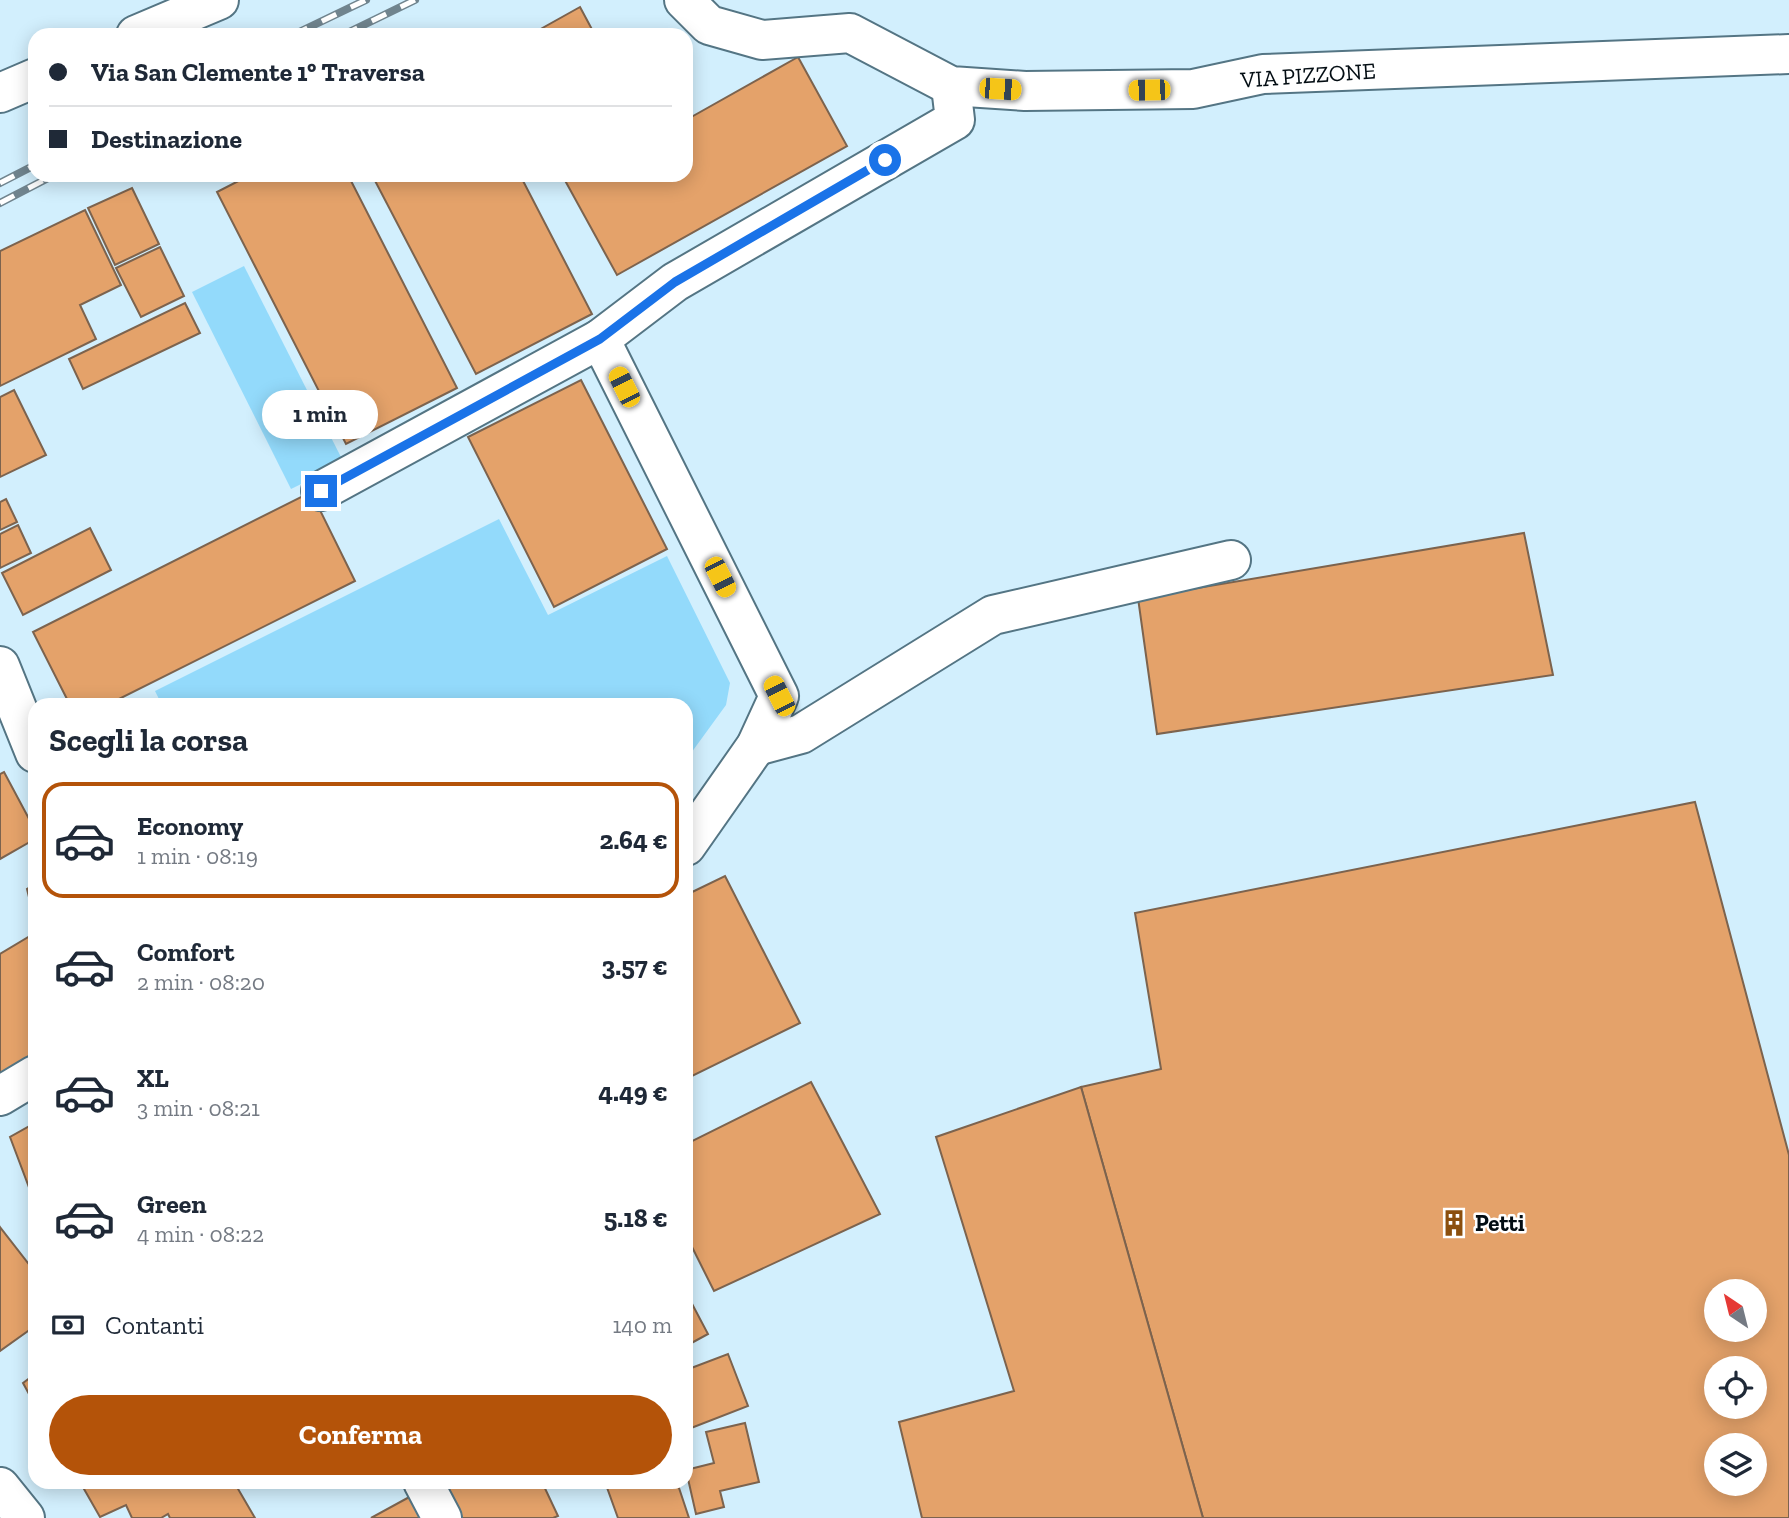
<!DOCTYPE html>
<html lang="it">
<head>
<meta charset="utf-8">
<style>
  :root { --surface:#fff; --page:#f2f2f3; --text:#1f2937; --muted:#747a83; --line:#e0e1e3; --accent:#b45309 }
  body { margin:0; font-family:"Zilla Slab",serif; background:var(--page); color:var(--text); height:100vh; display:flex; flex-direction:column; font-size:26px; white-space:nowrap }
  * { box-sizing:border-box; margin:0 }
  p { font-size:23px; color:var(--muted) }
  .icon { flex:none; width:38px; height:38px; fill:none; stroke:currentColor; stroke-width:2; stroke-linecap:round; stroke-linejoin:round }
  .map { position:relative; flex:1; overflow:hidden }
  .sheet { position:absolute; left:28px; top:698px; width:665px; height:791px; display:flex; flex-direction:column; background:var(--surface); border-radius:21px; box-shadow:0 4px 18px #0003 }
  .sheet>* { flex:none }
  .banner { position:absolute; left:28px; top:28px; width:665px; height:154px; border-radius:21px; box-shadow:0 4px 18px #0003; display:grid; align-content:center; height:154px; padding:0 21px; background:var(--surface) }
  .needle { width:46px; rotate:325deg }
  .buttons { position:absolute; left:1704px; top:1279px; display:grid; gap:14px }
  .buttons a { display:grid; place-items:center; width:63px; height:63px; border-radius:50%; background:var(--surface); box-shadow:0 4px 18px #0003; font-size:35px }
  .end { position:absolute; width:32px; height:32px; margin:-16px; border:9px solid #1a73e8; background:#fff; box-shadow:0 0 0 4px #fff }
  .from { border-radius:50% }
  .bubble { position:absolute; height:49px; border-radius:24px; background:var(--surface); box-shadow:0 4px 18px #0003; font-size:23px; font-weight:700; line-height:49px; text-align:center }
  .car { position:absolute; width:21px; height:42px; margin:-21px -10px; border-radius:9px; box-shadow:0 0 5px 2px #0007; background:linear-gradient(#f5c518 24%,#345 0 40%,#f5c518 0 76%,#345 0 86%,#f5c518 0) }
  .banner b { display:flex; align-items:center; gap:24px; height:66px; font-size:26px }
  .banner b+b { border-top:2px solid var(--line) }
  .banner i { width:18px; height:18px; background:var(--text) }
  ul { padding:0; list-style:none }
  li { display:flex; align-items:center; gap:21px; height:116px; margin:0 14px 10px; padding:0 7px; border:4px solid transparent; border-radius:21px }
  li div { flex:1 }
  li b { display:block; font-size:26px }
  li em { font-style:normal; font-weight:700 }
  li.selected { border-color:var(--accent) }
  li>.icon { width:63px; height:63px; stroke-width:1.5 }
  h2 { padding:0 21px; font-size:32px; line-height:84px }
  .pay { display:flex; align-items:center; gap:18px; height:77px; padding:0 21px; font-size:26px }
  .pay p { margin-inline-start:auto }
  .action { display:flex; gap:14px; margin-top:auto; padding:14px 21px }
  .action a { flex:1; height:80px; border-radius:42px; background:var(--accent); color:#fff; font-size:28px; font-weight:700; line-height:80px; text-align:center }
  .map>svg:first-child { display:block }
  .green { fill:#93dafb }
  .building { fill:#e4a26a; stroke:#7c634e; stroke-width:2; fill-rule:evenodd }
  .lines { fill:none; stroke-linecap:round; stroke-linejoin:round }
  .minor-casing { stroke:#547584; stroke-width:42 }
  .minor { stroke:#fff; stroke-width:38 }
  .rail-casing { stroke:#70848e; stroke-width:8 }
  .rail { stroke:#fff; stroke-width:5; stroke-dasharray:16; stroke-linecap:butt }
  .route { stroke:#1a73e8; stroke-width:9 }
  .labels { text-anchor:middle; stroke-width:5; stroke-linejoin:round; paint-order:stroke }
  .street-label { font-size:23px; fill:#030d13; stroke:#fff }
  .poi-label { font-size:23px; font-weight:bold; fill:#030d13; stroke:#fff; text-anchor:start }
</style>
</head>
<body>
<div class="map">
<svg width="1789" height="1518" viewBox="0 0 1789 1518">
  <rect width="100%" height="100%" fill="#d2effd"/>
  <g class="green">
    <polygon points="244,266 344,463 291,489 192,292"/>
    <polygon points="499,519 548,615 667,556 730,683 726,705 686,760 686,705 162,705 155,691"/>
  </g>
  <g class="building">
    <polygon points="580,7 595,35 530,35"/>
    <polygon points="798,57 847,146 617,275 562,175 686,175 686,120"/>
    <polygon points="250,175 348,175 457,388 346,444 217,192"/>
    <polygon points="372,175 520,175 592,314 476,374"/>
    <polygon points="132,188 159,244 115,265 88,208"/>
    <polygon points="85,210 121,285 80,305 96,339 0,386 0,251"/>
    <polygon points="160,247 184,296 141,317 116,268"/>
    <polygon points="185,303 200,333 83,389 69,359"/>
    <polygon points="581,380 667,549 554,607 468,437"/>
    <polygon points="14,390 46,455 0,477 0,397"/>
    <polygon points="311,492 355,581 107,705 70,705 33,632"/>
    <polygon points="6,499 17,522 0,530 0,502"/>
    <polygon points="18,525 31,553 0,568 0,534"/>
    <polygon points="90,528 111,570 23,615 2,573"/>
    <polygon points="1524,533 1553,675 1157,734 1138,598"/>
    <polygon points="4,772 35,830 35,839 0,859 0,774"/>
    <path d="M1695,802L1789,1155V1518H1203L1081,1087L1161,1069L1135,913ZM1717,1292H1755V1330H1717ZM1717,1368H1755V1407H1717ZM1717,1446H1755V1484H1717Z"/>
    <polygon points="725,876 800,1023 686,1079 686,895"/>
    <polygon points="35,884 35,922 27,889"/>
    <polygon points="35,933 35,1056 0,1077 0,954"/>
    <polygon points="811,1082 880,1214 714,1291 686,1235 686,1144"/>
    <polygon points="1081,1087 1203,1518 922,1518 899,1422 1014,1391 936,1137"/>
    <polygon points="35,1123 35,1187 30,1190 10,1137"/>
    <polygon points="0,1227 35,1272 35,1326 0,1351"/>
    <polygon points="690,1300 708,1334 686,1346 686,1302"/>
    <polygon points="728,1354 748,1406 686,1430 686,1370"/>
    <polygon points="35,1374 35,1405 23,1383"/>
    <polygon points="745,1423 759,1482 720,1491 724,1507 696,1514 686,1470 714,1463 706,1432"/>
    <polygon points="80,1482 234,1482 255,1518 170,1518 168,1514 161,1518 132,1518 126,1505 100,1517"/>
    <polygon points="451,1482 542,1482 558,1516 553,1518 449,1518 436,1489"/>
    <polygon points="605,1482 677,1482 689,1518 618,1518"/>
    <polygon points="413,1495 424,1518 371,1518"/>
  </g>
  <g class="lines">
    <defs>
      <g id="minor">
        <polyline points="684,0 709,25 762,40 850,33 951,86 1025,91 1193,89 1263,74 1789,54"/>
        <polyline points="136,35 219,0"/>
        <polyline points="0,93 35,78"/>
        <polyline points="321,491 600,339"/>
        <polyline points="0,666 35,753"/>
        <polyline points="756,746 801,734 993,615 1231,560"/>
        <polyline points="686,846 756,746 779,696 600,339 675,282 955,120 951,86"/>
        <polyline points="0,1096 35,1075"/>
        <polyline points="423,1482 442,1518"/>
        <polyline points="0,1487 25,1518"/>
      </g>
    </defs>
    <use href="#minor" class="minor-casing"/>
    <use href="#minor" class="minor"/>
    <defs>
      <g id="rail">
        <polyline points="293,35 366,0"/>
        <polyline points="343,35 415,0"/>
        <polyline points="0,183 35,165"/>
        <polyline points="0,203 54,175"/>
      </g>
    </defs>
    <use href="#rail" class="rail-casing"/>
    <use href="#rail" class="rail"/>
  </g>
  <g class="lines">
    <polyline class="route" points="321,491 600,339 675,282 885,160"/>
  </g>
  <defs>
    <symbol id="building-bare" viewBox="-9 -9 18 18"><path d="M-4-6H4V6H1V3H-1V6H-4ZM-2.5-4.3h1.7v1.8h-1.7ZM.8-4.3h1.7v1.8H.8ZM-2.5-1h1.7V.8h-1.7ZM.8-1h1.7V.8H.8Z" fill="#8b4f0e" stroke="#fff" stroke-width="2.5" paint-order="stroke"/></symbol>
  </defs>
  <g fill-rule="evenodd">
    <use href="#building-bare" x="1435" y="1204" width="38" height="38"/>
  </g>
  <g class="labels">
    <g class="street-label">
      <text transform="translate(1308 75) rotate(-4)" y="8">VIA PIZZONE</text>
    </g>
    <g class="poi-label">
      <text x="1475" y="1231">Petti</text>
    </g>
  </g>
</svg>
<div class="buttons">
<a><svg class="needle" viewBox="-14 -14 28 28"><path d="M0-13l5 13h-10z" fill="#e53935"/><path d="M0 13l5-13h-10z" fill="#747a83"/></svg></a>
<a><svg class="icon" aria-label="locate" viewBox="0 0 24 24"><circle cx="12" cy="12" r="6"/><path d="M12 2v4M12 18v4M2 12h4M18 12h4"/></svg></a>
<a><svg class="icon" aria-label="layers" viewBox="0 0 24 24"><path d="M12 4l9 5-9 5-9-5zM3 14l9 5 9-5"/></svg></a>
</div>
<i class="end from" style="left:885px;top:160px"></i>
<i class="end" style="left:321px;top:491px"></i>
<div class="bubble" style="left:262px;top:390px;width:116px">1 min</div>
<i class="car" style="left:1000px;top:89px;rotate:94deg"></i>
<i class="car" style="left:1149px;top:90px;rotate:269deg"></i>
<i class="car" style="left:624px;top:387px;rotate:333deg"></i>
<i class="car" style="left:720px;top:577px;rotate:153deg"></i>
<i class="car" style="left:779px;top:696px;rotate:333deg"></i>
<div class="banner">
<b><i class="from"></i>Via San Clemente 1° Traversa</b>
<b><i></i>Destinazione</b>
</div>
<section class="sheet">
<h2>Scegli la corsa</h2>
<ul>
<li class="selected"><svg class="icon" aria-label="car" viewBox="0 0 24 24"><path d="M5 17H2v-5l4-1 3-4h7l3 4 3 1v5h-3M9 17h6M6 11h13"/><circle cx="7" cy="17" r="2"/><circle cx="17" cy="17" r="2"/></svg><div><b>Economy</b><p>1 min · 08:19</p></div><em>2.64 €</em></li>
<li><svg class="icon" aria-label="car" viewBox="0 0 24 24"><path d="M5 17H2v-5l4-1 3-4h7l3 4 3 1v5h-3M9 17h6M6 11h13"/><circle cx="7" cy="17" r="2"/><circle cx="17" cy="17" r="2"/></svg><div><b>Comfort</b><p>2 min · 08:20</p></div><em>3.57 €</em></li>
<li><svg class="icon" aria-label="car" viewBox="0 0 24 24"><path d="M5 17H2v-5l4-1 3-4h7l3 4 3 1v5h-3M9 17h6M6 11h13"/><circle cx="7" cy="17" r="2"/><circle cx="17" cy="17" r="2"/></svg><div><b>XL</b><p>3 min · 08:21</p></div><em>4.49 €</em></li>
<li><svg class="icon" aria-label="car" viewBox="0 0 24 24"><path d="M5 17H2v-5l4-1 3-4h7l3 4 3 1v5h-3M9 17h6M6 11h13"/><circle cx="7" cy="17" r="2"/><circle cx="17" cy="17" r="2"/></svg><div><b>Green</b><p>4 min · 08:22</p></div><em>5.18 €</em></li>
</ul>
<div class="pay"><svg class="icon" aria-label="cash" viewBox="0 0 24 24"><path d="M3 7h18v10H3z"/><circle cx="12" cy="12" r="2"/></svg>Contanti<p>140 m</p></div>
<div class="action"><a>Conferma</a></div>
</section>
</div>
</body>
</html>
